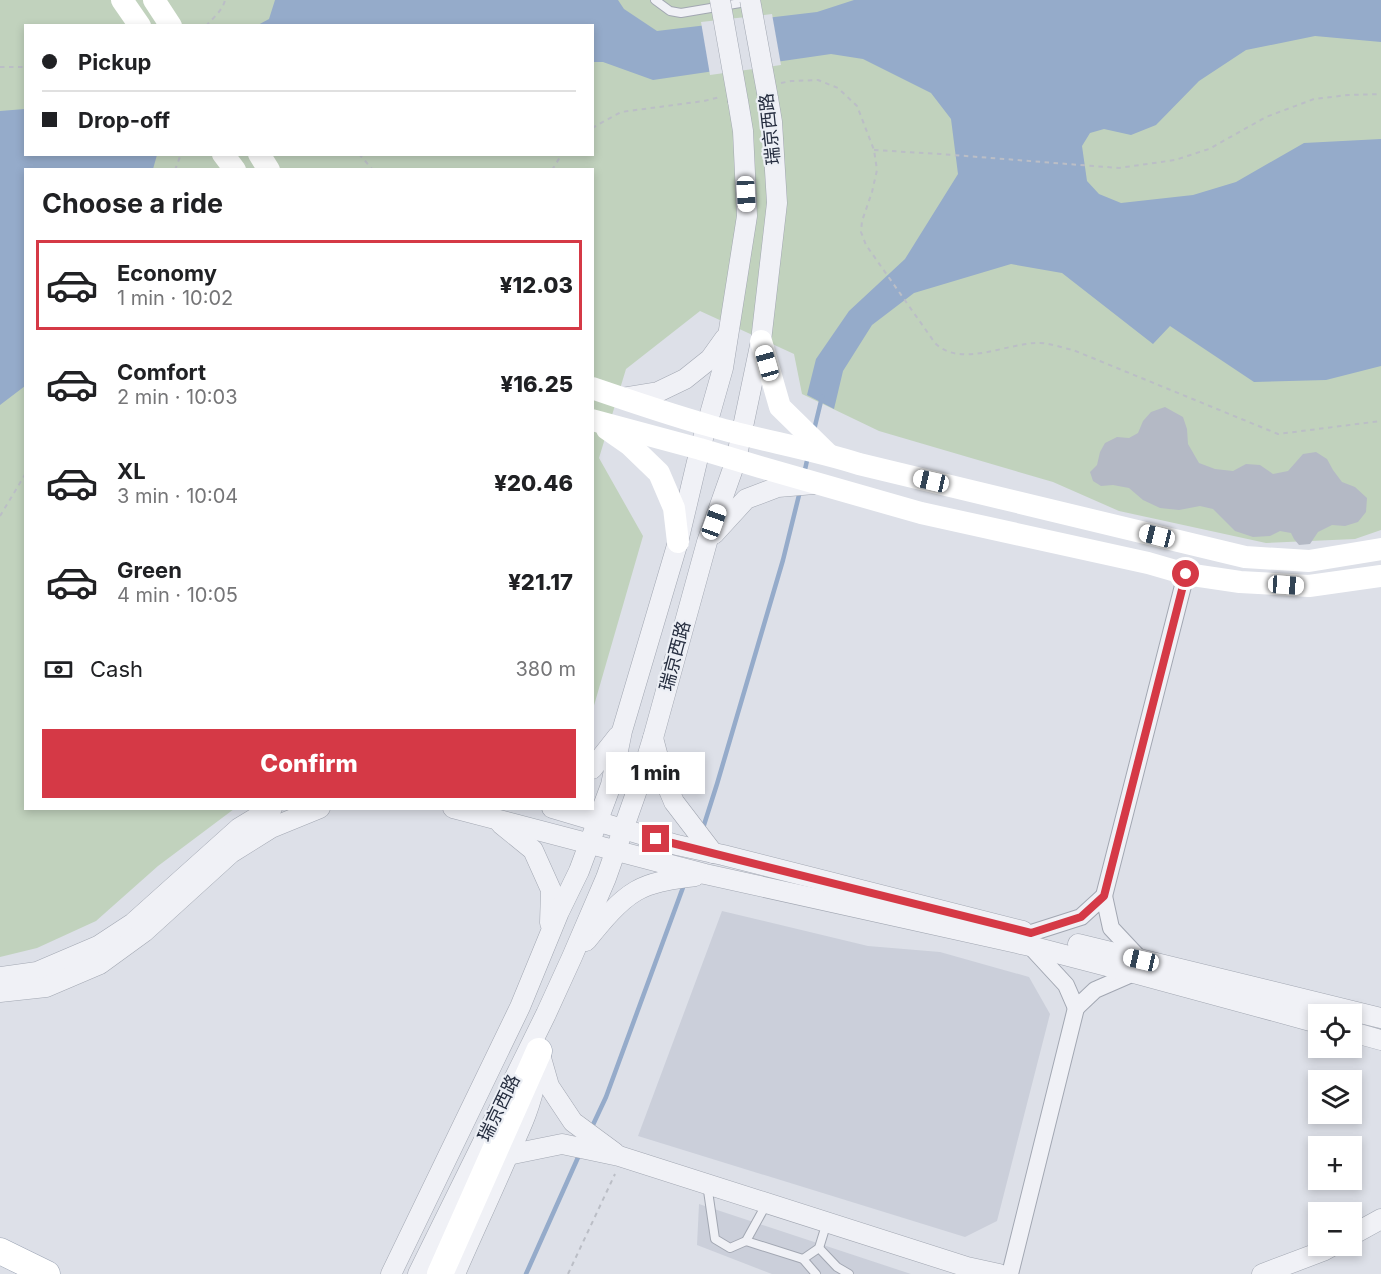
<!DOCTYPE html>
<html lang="en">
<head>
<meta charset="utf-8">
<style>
  :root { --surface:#fff; --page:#f6f6f6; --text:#202124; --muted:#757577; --line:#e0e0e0; --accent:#d53946 }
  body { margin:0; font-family:Inter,"Noto Sans SC",sans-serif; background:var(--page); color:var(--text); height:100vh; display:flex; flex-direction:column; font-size:22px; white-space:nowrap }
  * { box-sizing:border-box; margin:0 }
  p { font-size:20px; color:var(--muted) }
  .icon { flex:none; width:33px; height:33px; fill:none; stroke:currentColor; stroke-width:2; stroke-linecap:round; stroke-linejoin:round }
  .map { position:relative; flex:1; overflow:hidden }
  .details { position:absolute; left:24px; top:168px; width:570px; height:642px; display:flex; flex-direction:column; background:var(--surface); border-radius:0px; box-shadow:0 3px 9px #0003 }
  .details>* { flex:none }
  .guide { position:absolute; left:24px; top:24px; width:570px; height:132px; border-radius:0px; box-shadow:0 3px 9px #0003; display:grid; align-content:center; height:132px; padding:0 18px; background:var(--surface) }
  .fabs { position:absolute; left:1308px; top:1004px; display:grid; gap:12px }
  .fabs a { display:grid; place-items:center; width:54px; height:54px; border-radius:0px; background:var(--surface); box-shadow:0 3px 9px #0003; font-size:30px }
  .end { position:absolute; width:27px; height:27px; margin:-14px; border:8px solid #d53946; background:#fff; box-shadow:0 0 0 3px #fff }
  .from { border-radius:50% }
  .bubble { position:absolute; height:42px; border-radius:0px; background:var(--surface); box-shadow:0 3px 9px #0003; font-size:20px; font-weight:800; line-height:42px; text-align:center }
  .car { position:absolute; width:18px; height:36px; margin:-18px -9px; border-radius:8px; box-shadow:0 0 4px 2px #0007; background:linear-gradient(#fff 24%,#345 0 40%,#fff 0 76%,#345 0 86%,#fff 0) }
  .guide b { display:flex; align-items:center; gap:21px; height:57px; font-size:22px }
  .guide b+b { border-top:2px solid var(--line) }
  .guide i { width:15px; height:15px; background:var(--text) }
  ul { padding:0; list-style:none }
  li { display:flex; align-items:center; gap:18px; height:90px; margin:0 12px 9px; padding:0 6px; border:3px solid transparent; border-radius:0px }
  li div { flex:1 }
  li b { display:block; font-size:22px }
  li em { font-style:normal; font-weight:800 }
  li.selected { border-color:var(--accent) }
  li>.icon { width:54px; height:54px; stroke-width:1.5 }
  h2 { padding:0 18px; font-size:27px; line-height:72px }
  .pay { display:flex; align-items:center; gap:15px; height:66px; padding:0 18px; font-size:22px }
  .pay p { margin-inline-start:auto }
  .button { display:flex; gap:12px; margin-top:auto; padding:12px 18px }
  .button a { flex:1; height:69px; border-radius:0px; background:var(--accent); color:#fff; font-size:24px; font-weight:800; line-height:69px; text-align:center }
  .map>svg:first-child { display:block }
  .built { fill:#cbcfda }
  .green { fill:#c1d2bd; fill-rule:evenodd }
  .water { fill:#95abca }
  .pier { fill:#dde0e8 }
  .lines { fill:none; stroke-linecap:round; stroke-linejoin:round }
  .stream { stroke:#95abca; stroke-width:4.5 }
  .building { fill:#b4b9c5 }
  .service-casing { stroke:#a2a7b2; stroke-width:10 }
  .minor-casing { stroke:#a2a7b2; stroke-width:18 }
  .tertiary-casing { stroke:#a2a7b2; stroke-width:21 }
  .primary-casing { stroke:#9ba4b4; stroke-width:27 }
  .path { stroke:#bbbec6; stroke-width:2; stroke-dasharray:4.5 4.5; stroke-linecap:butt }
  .service { stroke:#f0f1f6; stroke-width:8 }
  .minor { stroke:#f0f1f6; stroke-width:16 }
  .tertiary { stroke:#f0f1f6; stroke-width:20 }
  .secondary { stroke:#fff; stroke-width:22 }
  .primary { stroke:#fff; stroke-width:26 }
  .tertiary-bridge-casing { stroke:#a2a7b2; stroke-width:21; stroke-linecap:butt }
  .tertiary-bridge { stroke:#f0f1f6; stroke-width:20 }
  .route { stroke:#d53946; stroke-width:8 }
  .labels { text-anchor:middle; stroke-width:4.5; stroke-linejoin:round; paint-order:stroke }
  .street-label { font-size:18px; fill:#252d3f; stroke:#eceff5 }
</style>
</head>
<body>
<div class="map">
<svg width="1381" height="1274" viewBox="0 0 1381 1274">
  <rect width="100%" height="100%" fill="#dde0e8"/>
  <g class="built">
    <polygon points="722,911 868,946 940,952 1029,977 1050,1014 997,1221 965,1237 638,1136"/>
    <polygon points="699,1204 911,1274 772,1274 697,1245"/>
  </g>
  <path class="green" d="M0,0H1381V530L1355,539L1266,543L1119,511L1053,482L879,431L802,394L794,354L700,311L626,369L599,458L643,536L593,709L592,170H26V808L234,809L158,866L96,921L37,948L0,957ZM26,26H592V154H26Z"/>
  <g class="water">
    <polygon points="275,0 618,0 624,9 657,31 817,12 854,0 1381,0 1381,42 1315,36 1246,50 1199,81 1156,125 1131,135 1104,129 1090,133 1082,146 1087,181 1099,194 1121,203 1193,195 1236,182 1304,143 1381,139 1381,366 1326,380 1254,382 1170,326 1153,344 1062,273 1011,264 914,293 872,325 843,371 834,409 807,395 816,359 849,311 905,259 958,174 951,119 931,93 863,59 831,54 653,80 603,62 593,62 592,26 256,26 269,19"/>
    <polygon points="25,109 26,154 157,155 153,169 26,170 25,386 0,405 0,111"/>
  </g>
  <polygon class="pier" points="772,14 781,65 710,75 701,22"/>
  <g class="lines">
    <g class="stream">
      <polyline points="814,430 822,397"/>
      <polyline points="804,474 808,456"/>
      <polyline points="703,828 717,784 783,560 800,491"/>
      <polyline points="591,1129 606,1097 685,882"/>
      <polyline points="526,1274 580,1153"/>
    </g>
  </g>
  <polygon class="building" points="1165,407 1183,417 1187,429 1188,444 1199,463 1215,469 1233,471 1246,464 1260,465 1273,474 1288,471 1303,454 1316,452 1327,459 1333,470 1342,482 1355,487 1367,498 1366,512 1358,522 1345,526 1332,525 1318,532 1310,544 1299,545 1294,539 1291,533 1280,531 1270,536 1253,537 1235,531 1213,509 1200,506 1179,510 1160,508 1143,500 1129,488 1113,485 1101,486 1093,481 1090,472 1097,465 1100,452 1105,443 1117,437 1129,438 1138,433 1143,421 1151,412"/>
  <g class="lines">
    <defs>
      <g id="service">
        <polyline points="655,0 670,11 681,13 752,1"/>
        <polyline points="707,1184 715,1239 730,1248 746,1241 767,1203"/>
        <polyline points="746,1241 803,1259 816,1274"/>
        <polyline points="819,1248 837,1267 849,1274"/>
        <polyline points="803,1259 819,1248 827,1222"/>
      </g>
      <g id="minor">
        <polyline points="1104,896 1186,574"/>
        <polyline points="1031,933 1081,917 1104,896 1111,928 1141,960"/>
        <polyline points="1030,946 1066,985 1076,1008 1095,990 1134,973"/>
        <polyline points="1010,1274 1076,1008"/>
      </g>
      <g id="tertiary">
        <polyline points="621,398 658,392 685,379 710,359 725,338"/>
        <polyline points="714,534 746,499 778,487 814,484"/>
        <polyline points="653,738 663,776 674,802 713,853"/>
        <polyline points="592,769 618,736"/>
        <polyline points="453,808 705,874 1030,946 1134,973 1318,1023"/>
        <polyline points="552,808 677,845 723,855 1023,931"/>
        <polyline points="501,824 533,850 551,890 550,923"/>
        <path d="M586,941C599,925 617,902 636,891C653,881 675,879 695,876"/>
        <polyline points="1078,944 1381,1018"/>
        <polyline points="0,977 37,972 98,946 133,923 239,828 272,808"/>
        <polyline points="0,992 46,987 100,964 144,932 231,853 271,828 320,808"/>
        <polyline points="1352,1032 1381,1040"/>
        <polyline points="541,1058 549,1086 573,1122 615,1153"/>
        <polyline points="508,1155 562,1144 619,1156 967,1267 999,1274"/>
        <polyline points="1352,1235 1381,1219"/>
        <polyline points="391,1274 520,1007 559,912 579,871 611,785 622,731 678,542 700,449 723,368 747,216 743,131 738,101"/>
        <polyline points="418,1274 546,1014 572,957 606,878 636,793 653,738 707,542 736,460 761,341 777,203 772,122 768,98"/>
        <path d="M455,1274C471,1237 488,1201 504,1164C517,1135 531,1109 536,1077"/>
        <polyline points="1262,1274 1323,1251 1334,1245"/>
      </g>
      <g id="primary">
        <polyline points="0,1251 47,1274"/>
        <polyline points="440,1274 539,1051"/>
      </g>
    </defs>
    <use href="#service" class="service-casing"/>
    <use href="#minor" class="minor-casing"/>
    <use href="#tertiary" class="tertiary-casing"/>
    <use href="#primary" class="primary-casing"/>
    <g class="path">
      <path d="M206,26C213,18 223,10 225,0"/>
      <polyline points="0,67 26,67"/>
      <path d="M781,83L791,81L818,80L838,88L857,106L874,150L877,170L872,192L862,221L861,232L866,245L935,343C960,368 1005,344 1036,343C1048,342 1062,348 1073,350L1278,434L1381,421"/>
      <polyline points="592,128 621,112 704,101 720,97"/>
      <polyline points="874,150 940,154 1119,168 1175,160 1209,149 1266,117 1314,99 1348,95 1381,94"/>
      <polyline points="359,154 373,170"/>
      <polyline points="175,170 181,154"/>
      <polyline points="552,170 562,154"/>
      <polyline points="0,516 26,473"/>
      <polyline points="568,1274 615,1174"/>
    </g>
    <use href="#service" class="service"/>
    <use href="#minor" class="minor"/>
    <use href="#tertiary" class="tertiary"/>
    <g class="secondary">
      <polyline points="122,0 140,26"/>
      <polyline points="154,0 171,26"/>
      <polyline points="223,154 235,170"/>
      <polyline points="259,154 269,170"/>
      <polyline points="761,341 780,407 828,454"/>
      <path d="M592,388C630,401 668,414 707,425C757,440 809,448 859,464L1245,557L1309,561L1381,549"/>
      <polyline points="592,420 700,449 760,467 921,513 1148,563 1186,574 1240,582 1309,586 1381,576"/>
      <polyline points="607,429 630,445 659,473 674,508 678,542"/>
    </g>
    <use href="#primary" class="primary"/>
    <defs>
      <g id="tertiary-bridge">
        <polyline points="720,0 738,101"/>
        <polyline points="750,0 768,98"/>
      </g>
    </defs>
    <use href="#tertiary-bridge" class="tertiary-bridge-casing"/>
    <use href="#tertiary-bridge" class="tertiary-bridge"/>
  </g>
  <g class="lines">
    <polyline class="route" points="656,839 1031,933 1081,917 1104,896 1186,574"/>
  </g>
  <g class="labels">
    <g class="street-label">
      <text transform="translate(770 129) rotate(-96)" y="6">瑞京西路</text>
      <text transform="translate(675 656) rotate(-75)" y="6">瑞京西路</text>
      <text transform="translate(499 1108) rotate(-64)" y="6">瑞京西路</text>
    </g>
  </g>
</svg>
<div class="fabs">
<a><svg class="icon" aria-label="locate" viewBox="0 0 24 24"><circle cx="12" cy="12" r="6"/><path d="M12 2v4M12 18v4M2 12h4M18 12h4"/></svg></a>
<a><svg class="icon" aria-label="layers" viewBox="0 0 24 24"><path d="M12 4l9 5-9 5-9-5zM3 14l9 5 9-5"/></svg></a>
<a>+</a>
<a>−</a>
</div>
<i class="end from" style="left:1186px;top:574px"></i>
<i class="end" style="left:656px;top:839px"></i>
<div class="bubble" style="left:606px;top:752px;width:99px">1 min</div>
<i class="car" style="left:746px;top:194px;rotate:177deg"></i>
<i class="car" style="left:767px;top:363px;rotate:344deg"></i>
<i class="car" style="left:931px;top:481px;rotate:283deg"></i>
<i class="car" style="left:714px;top:522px;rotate:20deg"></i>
<i class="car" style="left:1157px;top:536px;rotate:284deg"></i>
<i class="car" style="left:1286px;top:585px;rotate:94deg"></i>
<i class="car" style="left:1141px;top:960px;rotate:283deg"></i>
<div class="guide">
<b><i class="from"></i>Pickup</b>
<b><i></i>Drop-off</b>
</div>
<section class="details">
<h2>Choose a ride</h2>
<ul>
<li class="selected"><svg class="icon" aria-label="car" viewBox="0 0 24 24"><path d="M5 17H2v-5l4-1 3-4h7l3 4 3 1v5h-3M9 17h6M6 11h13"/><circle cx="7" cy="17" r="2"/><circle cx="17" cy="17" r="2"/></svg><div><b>Economy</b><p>1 min · 10:02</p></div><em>¥12.03</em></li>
<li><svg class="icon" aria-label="car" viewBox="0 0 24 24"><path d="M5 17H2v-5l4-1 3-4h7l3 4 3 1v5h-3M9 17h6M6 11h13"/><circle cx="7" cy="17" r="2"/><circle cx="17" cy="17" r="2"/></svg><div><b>Comfort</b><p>2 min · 10:03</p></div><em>¥16.25</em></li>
<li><svg class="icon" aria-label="car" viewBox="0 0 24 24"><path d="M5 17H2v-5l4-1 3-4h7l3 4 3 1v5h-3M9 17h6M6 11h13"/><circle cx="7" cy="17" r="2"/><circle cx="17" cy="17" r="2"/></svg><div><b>XL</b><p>3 min · 10:04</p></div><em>¥20.46</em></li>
<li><svg class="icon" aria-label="car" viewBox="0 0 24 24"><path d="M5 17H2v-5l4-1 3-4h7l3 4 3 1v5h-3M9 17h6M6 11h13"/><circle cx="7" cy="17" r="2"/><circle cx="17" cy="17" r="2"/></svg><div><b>Green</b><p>4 min · 10:05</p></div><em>¥21.17</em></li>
</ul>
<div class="pay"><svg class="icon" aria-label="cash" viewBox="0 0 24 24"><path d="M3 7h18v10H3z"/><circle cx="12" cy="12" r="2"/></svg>Cash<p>380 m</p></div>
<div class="button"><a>Confirm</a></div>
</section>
</div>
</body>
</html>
